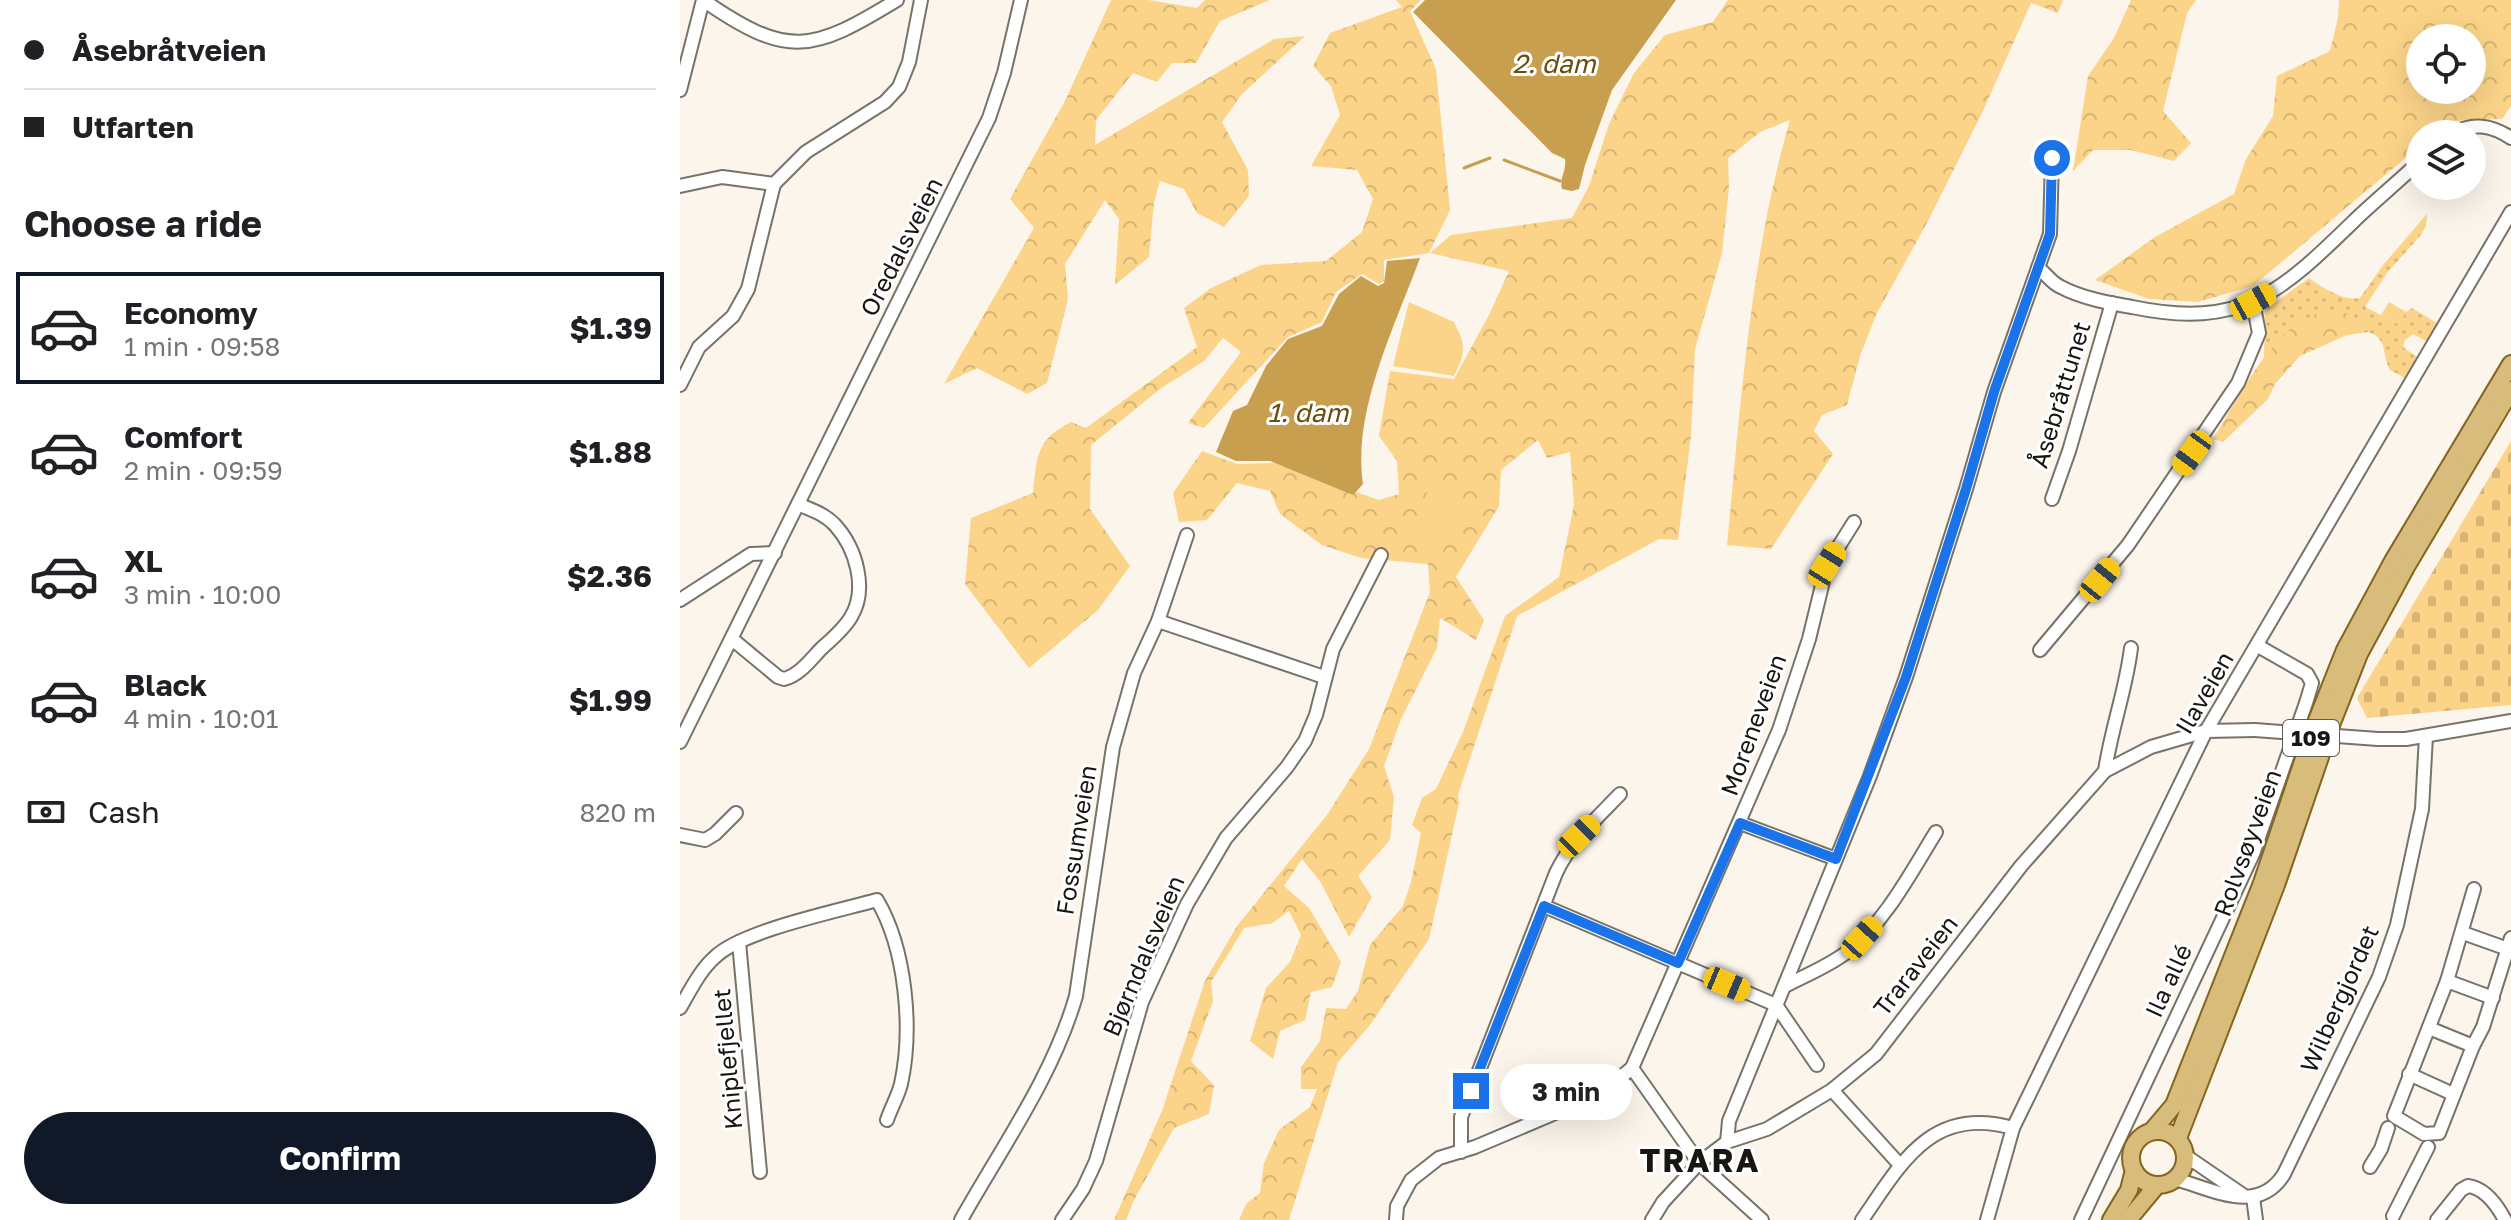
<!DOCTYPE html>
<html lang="en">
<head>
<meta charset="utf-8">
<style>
  :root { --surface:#fff; --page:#f6f6f6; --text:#202124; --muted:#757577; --line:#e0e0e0; --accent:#111827 }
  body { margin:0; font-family:"Golos Text",sans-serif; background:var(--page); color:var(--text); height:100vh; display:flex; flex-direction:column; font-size:30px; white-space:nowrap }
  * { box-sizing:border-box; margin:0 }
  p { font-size:26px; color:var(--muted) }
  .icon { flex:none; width:44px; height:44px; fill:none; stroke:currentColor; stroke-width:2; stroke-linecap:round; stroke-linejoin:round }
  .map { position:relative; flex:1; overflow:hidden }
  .sheet { display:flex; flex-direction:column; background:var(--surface); width:680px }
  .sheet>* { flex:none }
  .guide { display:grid; align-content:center; height:176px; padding:0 24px; background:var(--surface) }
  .buttons { position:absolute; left:1726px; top:24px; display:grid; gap:16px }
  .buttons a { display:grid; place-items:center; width:80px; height:80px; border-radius:50%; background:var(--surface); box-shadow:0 8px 32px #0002; font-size:40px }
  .end { position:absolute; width:36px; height:36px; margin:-18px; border:10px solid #1a73e8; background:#fff; box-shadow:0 0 0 4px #fff }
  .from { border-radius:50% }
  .bubble { position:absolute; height:56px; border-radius:28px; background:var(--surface); box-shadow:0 8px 32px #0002; font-size:26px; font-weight:700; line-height:56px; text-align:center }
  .car { position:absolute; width:24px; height:48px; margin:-24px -12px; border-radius:10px; box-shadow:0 0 6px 2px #0007; background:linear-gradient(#f5c518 24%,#345 0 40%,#f5c518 0 76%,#345 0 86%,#f5c518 0) }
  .guide b { display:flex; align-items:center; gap:28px; height:76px; font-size:30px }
  .guide b+b { border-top:2px solid var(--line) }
  .guide i { width:20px; height:20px; background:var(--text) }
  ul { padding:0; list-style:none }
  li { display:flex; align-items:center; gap:24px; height:112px; margin:0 16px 12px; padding:0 8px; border:4px solid transparent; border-radius:0px }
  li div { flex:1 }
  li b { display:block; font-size:30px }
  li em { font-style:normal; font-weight:700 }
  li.current { border-color:var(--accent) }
  li>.icon { width:72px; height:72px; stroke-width:1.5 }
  h2 { padding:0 24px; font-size:36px; line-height:96px }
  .pay { display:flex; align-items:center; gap:20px; height:88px; padding:0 24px; font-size:30px }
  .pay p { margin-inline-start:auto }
  .cta { display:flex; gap:16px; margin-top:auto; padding:16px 24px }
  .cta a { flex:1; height:92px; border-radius:48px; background:var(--accent); color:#fff; font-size:32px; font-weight:700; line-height:92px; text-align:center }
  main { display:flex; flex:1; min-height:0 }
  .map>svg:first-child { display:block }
  .grass { fill:url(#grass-dots) }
  .forest { fill:url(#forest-crowns); fill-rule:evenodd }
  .cemetery { fill:url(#cemetery-stones) }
  .green { fill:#fbd489 }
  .water { fill:#c79f4e }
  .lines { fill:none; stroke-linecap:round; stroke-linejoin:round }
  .stream { stroke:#c79f4e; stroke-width:3 }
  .minor-casing { stroke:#77736a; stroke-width:16 }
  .major-casing { stroke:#84651e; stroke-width:20 }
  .minor { stroke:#fff; stroke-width:12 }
  .major { stroke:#d8bc7c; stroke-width:16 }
  .minor-bridge-casing { stroke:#77736a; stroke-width:16; stroke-linecap:butt }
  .minor-bridge { stroke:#fff; stroke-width:12 }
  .route { stroke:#1a73e8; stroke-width:10 }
  .labels { text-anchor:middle; stroke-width:6; stroke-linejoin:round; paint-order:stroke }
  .shield { fill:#fff; stroke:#5d5c59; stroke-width:2 }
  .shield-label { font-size:22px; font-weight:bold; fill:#171612 }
  .street-label { font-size:24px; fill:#171612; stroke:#fff }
  .water-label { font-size:26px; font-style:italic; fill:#684d0d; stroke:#fff }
  .district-label { font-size:32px; font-weight:bold; letter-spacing:2px; fill:#171612; stroke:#fff }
</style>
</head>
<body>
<main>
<section class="sheet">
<div class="guide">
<b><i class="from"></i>Åsebråtveien</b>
<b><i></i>Utfarten</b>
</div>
<h2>Choose a ride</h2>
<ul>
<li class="current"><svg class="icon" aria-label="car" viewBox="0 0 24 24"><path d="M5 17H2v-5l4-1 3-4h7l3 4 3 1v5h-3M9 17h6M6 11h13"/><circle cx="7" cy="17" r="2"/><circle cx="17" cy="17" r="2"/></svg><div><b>Economy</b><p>1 min · 09:58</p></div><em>$1.39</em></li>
<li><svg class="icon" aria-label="car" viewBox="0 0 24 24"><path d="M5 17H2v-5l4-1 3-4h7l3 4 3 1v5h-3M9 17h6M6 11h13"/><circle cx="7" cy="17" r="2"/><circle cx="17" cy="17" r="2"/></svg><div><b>Comfort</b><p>2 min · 09:59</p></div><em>$1.88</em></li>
<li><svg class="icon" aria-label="car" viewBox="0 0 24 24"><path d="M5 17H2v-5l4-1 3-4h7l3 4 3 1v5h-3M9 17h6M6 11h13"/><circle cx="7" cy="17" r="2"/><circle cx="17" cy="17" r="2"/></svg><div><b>XL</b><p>3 min · 10:00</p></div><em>$2.36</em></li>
<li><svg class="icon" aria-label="car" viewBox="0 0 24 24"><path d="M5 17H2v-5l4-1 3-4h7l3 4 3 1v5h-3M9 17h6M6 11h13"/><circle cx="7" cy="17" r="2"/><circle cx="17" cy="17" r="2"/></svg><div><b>Black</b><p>4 min · 10:01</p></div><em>$1.99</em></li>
</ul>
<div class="pay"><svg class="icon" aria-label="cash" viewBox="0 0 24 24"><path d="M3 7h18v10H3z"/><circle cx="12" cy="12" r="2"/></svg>Cash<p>820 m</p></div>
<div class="cta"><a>Confirm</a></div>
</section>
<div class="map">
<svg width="1831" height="1220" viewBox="0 0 1831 1220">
  <defs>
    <pattern id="grass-dots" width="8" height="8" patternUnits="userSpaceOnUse" patternTransform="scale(2)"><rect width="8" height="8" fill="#fbd489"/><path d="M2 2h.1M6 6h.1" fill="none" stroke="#d6b575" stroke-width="1.8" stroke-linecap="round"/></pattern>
    <pattern id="forest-crowns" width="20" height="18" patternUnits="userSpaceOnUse" patternTransform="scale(2)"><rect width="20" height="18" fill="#fbd489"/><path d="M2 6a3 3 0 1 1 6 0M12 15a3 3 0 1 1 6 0" fill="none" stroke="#d6b575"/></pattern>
    <pattern id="cemetery-stones" width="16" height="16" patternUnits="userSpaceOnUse" patternTransform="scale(2)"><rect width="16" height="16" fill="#fbd489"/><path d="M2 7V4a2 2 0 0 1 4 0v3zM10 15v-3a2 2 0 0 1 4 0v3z" fill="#d6b575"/></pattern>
  </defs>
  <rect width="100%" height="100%" fill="#fbf5eb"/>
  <path class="grass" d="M1747,214L1746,226L1740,236L1707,273L1685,307L1718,324L1726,312L1732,308L1757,323L1758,326L1748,342L1733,334L1725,340L1723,347L1737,357L1725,378L1710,370C1702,355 1708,338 1688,332L1684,320L1605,334L1584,358L1585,310L1629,278C1644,288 1661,301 1680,298L1703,265Z"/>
  <g class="forest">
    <polygon points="431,0 468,0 517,8 525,0 590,0 540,21 516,63 492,63 477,82 453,73 416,120 415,145 594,39 625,36 562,94 542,122 568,170 569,196 544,227 517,213 504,189 480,181 474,202 469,257 435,285 439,219 425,200 385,264 388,299 367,383 347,394 297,368 264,384 354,228 330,199 386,99"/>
    <path d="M716,0H741L730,11L756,69L770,210L749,253L704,260V281L699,284L682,274L656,292L642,322L608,337L524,428L508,423L561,352L543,338L524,361L480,389L411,445L410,509L450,566L418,610L349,668L285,584L291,518L353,493C357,456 356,440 391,422L406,428L517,347L504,308L531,288L581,265L646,261L682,232L693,199L677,170L631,166L660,115L651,86L633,66L650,33L722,7Z"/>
    <path d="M1048,0H1383L1378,13L1351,3L1302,113L1248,221L1196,315L1180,356L1167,405L1142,415L1134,431L1153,454L1091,549L1047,545C1061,402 1070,258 1110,120L1080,132L1048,158L1049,188L1042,253L1015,349L1011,436L998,540L979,539L837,616L778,795L779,803L749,939L690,1025L658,1062L609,1220H559L566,1204L580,1193L584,1163L599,1130L630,1107L637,1089H621V1067L640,1041L646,1008L666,1009L678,991L690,945L723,906L731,882L741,833L732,825L742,798L756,789L783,732L825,616L879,577L894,505L890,452L867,458L858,440L821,470L819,506L776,577L804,620L796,640L760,618L757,648L721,719L704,766L714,797L710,840L678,876L692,897L669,937L640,881L622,859L604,886L629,908L661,962L652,987L631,992L625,1020L600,1031L593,1059L570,1041L586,988L610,962L621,935L609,911L592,923L564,928L531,982L533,1001L511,1061L534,1085L529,1114L494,1128L454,1200L446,1220H434L482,1111L525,981L557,926L647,815L689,749L750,592L748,564L681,558L642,545L600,514L590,491L557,483L527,520L499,522L493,493L522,451L557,464L594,463L699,500L719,494L717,461L699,436L710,371L774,379L810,313L829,271L750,253L771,235L892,218L909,186L929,124L954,73L985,35L1033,22Z"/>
    <polygon points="1451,0 1516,0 1507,13 1483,111 1511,143 1494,161 1451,150 1413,150 1393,171 1408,76 1434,38"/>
    <path d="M1659,0H1831V106L1822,119C1798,120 1769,116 1751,134H1740V144L1729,155L1573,286L1518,302L1469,299L1415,280L1475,237L1554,194L1566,159L1593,116L1597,76L1650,51L1658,18ZM1740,38H1792V90H1740Z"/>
    <path d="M1658,310L1684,320L1688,332L1667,335L1620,356L1595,384L1588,399L1543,442L1533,439C1557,401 1590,331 1634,315C1641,312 1650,312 1658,310Z"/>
  </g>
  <polygon class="cemetery" points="1831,441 1831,705 1687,718 1677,698"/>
  <g class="green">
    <path d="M729,302L774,322C786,346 786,352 774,376L713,366Z"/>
    <polygon points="1709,302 1726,312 1719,325 1701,315"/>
    <polygon points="748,490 783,503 764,548 729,537"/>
  </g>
  <g class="water">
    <path d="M745,0H996L932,90L905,165L899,189L892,191L882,189C879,178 887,170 885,159L872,153L733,12Z"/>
    <path d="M740,258C715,326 672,411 683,484L673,495L590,461H556L536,452L553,411L567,405L586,366L608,339L642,326L659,294L681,276L698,286L704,283L707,261Z"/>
  </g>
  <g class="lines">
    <g class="stream">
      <polyline points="824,160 880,181"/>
      <polyline points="784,168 810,158"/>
    </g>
    <defs>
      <g id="minor">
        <path d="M23,0C108,59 132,52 217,0"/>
        <polyline points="0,90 23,0"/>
        <path d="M1772,134C1793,122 1811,125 1831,138"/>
        <polyline points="0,186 42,177 94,184 126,152 205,102 219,87 229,62 241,0"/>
        <path d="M1358,268C1366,273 1371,283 1381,287C1401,298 1429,303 1452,307C1563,330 1601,292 1676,219C1697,199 1719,181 1740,161"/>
        <polyline points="0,385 19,347 53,316 68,289 94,184"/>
        <polyline points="1372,499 1389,451 1432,303"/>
        <polyline points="0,600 71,554 95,553"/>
        <polyline points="478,621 507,535"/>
        <path d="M52,639L98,677L104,679C120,675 131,659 142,648C152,639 164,629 171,617C188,589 176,548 155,525C145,514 131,510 118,504"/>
        <polyline points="1360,650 1448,545 1558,383 1579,333 1573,302"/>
        <polyline points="1698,739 1726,739 1831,721"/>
        <polyline points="0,742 309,118 324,73 341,0"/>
        <path d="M1425,771C1431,729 1446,690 1451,648"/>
        <polyline points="1060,823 1156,859"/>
        <polyline points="0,835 25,840 35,834 56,813"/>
        <polyline points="1794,889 1767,981 1714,1116 1744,1134 1759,1133 1793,1046 1803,1027 1831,938"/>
        <polyline points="864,906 1096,1005 1137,1065"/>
        <polyline points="1783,933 1828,949"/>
        <polyline points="59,942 80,1172"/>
        <polyline points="1767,981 1813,998"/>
        <path d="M1107,985C1126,975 1149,966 1167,952C1206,921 1230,874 1256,832"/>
        <path d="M0,1008C10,991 20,970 35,957C61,931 158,911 197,900C226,949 233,1029 221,1084C218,1096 211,1108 207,1120"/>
        <polyline points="1749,1028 1793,1046"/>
        <polyline points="952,1068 1019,1163 1082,1220"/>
        <polyline points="1729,1074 1773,1094"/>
        <polyline points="1152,1090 1220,1165"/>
        <polyline points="1047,1142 1049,1121 1190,776 1226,677 1286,489 1314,392 1370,234 1372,158"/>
        <path d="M781,1152V1117L876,873C891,841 916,819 940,794"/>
        <polyline points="1506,1156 1563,1195"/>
        <polyline points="1690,1167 1701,1149 1708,1128"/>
        <path d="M1495,1179C1532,1189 1578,1216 1604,1174L1699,977L1717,925L1742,809L1746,736"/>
        <polyline points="1573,1197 1576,1220"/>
        <polyline points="1713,1216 1748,1147"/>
        <path d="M281,1220C322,1147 373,1076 396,996L433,747L454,673L478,621L644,677"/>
        <polyline points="382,1220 403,1189 416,1161 462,1002 507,904 546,838 607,767 625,741 636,715 653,649 701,555"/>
        <polyline points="716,1220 717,1206 731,1180 759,1158 795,1147 880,1111 935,1082 952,1068 1099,730 1129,639 1147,565 1174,522"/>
        <polyline points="972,1220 983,1202 1019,1163 1047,1142 1087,1129 1152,1090 1196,1054 1341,866 1425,771 1471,747 1526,731 1575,730"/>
        <path d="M1182,1220C1222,1162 1252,1105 1333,1128"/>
        <polyline points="1307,1220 1333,1128 1526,731 1831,212"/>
        <polyline points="1401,1220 1573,854 1626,703 1632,683 1627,674 1578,646"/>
        <path d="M1757,1220L1781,1190L1788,1186C1805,1188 1817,1205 1825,1220"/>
      </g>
      <g id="major">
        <polyline points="1472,1131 1494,1105 1582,883 1636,723 1665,650 1713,561 1831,364"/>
        <circle cx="1478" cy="1158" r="27"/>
        <polyline points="1498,1138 1596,885 1651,725 1679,654 1726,567 1831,390"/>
        <polyline points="1431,1220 1449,1190 1454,1170"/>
        <polyline points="1448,1220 1477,1185"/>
      </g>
    </defs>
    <use href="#minor" class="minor-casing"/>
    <use href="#major" class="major-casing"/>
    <use href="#minor" class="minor"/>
    <use href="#major" class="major"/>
    <defs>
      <polyline id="minor-bridge" points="1575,730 1698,739"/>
    </defs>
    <use href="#minor-bridge" class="minor-bridge-casing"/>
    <use href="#minor-bridge" class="minor-bridge"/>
  </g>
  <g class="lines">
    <polyline class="route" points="791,1091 864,906 998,963 1060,823 1156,859 1226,677 1286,489 1314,392 1370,234 1372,158"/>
  </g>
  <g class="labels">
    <rect class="shield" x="1603" y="720" width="56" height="36" rx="6"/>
    <g class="shield-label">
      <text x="1631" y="746">109</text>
    </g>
    <g class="street-label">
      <text transform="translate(222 247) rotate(-63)" y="8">Oredalsveien</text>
      <text transform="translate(1381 395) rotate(-73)" y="8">Åsebråttunet</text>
      <text transform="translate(1525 693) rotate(-60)" y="8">Ilaveien</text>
      <text transform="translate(1074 725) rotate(-70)" y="8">Moreneveien</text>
      <text transform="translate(397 840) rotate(-81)" y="8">Fossumveien</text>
      <text transform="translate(1568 843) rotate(-70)" y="8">Rolvsøyveien</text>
      <text transform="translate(464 956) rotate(-67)" y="8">Bjørndalsveien</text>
      <text transform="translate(1236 966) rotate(-52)" y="8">Traraveien</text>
      <text transform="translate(1489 981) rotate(-65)" y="8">Ila allé</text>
      <text transform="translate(1660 999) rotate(-66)" y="8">Wilbergjordet</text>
      <text transform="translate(48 1059) rotate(-95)" y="8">Kniplefjellet</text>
    </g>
    <g class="water-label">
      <text x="874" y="73">2. dam</text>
      <text x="628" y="422">1. dam</text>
    </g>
    <g class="district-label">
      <text x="1020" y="1172">TRARA</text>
    </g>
  </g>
</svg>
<div class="buttons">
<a><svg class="icon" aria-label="locate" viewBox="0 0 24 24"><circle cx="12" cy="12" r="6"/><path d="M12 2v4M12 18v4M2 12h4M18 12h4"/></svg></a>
<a><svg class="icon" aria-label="layers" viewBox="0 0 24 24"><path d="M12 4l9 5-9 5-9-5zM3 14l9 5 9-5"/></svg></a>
</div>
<i class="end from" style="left:1372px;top:158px"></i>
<i class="end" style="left:791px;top:1091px"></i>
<div class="bubble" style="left:820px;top:1064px;width:132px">3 min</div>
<i class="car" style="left:1573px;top:302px;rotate:61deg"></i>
<i class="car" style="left:1512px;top:453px;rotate:216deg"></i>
<i class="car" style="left:1147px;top:565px;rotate:32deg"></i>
<i class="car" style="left:1420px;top:580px;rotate:39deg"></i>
<i class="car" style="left:899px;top:836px;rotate:45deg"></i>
<i class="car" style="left:1182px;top:938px;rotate:42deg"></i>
<i class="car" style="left:1047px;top:984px;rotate:113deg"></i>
</div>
</main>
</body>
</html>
